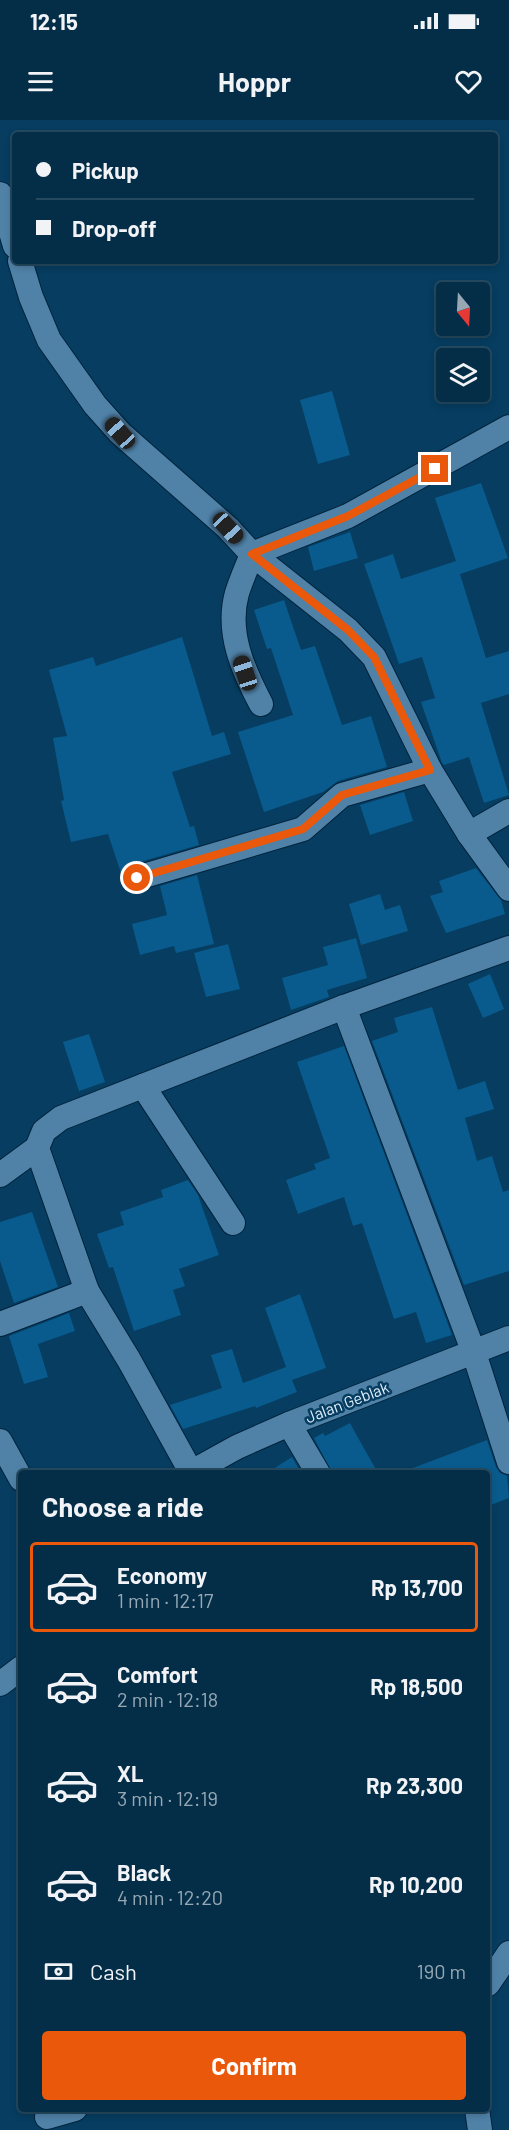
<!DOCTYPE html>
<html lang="en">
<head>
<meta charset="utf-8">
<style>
  :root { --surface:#042e48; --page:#123a52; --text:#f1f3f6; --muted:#97a8b4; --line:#254a60; --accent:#ea580c }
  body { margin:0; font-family:Barlow,sans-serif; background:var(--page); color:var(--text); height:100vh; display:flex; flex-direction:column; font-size:22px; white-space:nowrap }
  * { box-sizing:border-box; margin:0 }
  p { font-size:20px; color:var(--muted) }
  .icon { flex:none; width:33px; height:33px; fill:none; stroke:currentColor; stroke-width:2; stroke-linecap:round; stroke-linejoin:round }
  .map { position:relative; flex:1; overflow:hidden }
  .side { position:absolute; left:18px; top:1350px; width:472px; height:642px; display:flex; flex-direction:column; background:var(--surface); border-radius:6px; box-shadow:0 3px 9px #0003,0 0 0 2px var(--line) }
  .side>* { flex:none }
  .guide { position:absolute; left:12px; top:12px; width:486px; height:132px; border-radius:6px; box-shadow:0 3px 9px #0003,0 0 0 2px var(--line); display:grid; align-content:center; height:132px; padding:0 24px; background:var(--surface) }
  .needle { width:39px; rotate:162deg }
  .buttons { position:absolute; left:436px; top:162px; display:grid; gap:12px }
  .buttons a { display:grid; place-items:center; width:54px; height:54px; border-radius:6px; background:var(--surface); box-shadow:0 3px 9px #0003,0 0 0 2px var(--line); font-size:30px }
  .end { position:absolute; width:27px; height:27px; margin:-14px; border:8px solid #ea580c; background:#fff; box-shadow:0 0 0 3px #fff }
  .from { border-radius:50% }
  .car { position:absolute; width:18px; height:36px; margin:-18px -9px; border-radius:8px; box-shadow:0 0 4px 2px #0007; background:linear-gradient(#222 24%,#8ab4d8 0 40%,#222 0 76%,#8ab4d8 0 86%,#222 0) }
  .guide b { display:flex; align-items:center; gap:21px; height:57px; font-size:22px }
  .guide b+b { border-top:2px solid var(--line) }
  .guide i { width:15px; height:15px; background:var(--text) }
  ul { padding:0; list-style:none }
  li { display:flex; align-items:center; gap:18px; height:90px; margin:0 12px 9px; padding:0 12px; border:3px solid transparent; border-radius:6px }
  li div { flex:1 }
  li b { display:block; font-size:22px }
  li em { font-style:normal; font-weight:700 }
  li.current { border-color:var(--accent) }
  li>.icon { width:54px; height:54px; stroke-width:1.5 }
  h2 { padding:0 24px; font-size:27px; line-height:72px }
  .pay { display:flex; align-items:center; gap:15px; height:66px; padding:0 24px; font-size:22px }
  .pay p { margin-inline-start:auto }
  .primary-button { display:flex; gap:12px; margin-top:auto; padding:12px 24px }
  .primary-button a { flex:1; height:69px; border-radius:6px; background:var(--accent); color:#fff; font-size:24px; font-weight:700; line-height:69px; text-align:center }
  .status { display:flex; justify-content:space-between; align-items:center; height:42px; padding:0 30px; background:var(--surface); direction:ltr }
  .status svg { height:16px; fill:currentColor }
  header { display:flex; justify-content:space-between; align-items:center; height:78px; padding:0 24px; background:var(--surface); font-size:27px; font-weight:700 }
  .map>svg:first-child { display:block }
  .building { fill:#095b8d }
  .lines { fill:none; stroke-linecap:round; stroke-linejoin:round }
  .minor-casing { stroke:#00233d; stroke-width:26 }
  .minor { stroke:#5082a8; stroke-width:24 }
  .route { stroke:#ea580c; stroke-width:8 }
  .labels { text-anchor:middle; stroke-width:5; stroke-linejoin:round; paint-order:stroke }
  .street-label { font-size:16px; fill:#e0effc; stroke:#063d60 }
</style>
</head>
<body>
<div class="status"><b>12:15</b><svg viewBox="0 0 49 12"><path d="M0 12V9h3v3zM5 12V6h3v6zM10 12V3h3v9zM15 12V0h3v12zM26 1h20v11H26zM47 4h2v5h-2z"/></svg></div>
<header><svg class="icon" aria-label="menu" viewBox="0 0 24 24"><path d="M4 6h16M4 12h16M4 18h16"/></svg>Hoppr<svg class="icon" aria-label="heart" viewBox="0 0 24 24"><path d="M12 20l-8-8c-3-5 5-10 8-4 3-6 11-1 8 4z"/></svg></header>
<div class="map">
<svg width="509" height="2010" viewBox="0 0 509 2010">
  <rect width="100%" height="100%" fill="#063d60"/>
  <g class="building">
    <polygon points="332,271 350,335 318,344 300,280"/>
    <polygon points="481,363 508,438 460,454 486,538 509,531 509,574 481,583 509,675 484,683 469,637 444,645 442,643 421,582 435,578 422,537 399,544 364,444 393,434 401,459 456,441 435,378"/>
    <polygon points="350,412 358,438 314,451 308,427"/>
    <polygon points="284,480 301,530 315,526 342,605 371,596 387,647 338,661 323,672 264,692 238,612 293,595 271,528 267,529 254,490"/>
    <polygon points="182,517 212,616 224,612 231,634 172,652 190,707 194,706 199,725 133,744 122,756 108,714 71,722 61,681 64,680 53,618 67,616 49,550 93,537 96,546"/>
    <polygon points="404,672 413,701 370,715 360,685"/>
    <polygon points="476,748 501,780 505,794 446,813 430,776 443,772 439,761"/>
    <polygon points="197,755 214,824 176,833 174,826 140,835 132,804 167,795 160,766"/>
    <polygon points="380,774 385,790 400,785 408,811 361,825 349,784"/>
    <polygon points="356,818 367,858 327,870 329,877 291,890 282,858 328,845 323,827"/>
    <polygon points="228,824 240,869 206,877 194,833"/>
    <polygon points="490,854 504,889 483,898 468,864"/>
    <polygon points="432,887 458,970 485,961 494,989 465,998 477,1041 492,1036 503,1072 509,1070 509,1151 464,1165 372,921 398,912 394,898"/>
    <polygon points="89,914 105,962 79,971 63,922"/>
    <polygon points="344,926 452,1215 426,1223 416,1192 394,1199 362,1103 353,1106 344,1077 298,1094 286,1060 316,1049 314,1044 330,1038 297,942"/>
    <polygon points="188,1060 198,1075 219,1135 179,1149 185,1166 173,1170 181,1195 134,1211 113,1147 109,1148 97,1114 124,1105 120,1092 163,1077 161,1070"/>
    <polygon points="32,1092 58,1167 14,1183 0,1141 0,1102"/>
    <polygon points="300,1174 326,1248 292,1260 297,1272 256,1288 255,1286 183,1309 170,1285 222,1268 211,1235 232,1229 243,1263 286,1247 265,1188"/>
    <polygon points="69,1193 75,1211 38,1224 48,1257 24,1264 9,1216"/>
    <polygon points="350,1303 357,1316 378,1353 332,1353 314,1318 323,1313 325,1316"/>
    <polygon points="487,1320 496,1347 500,1353 507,1356 509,1378 488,1386 488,1353 406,1353 405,1351"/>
    <polygon points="292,1337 301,1353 267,1353"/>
  </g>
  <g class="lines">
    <defs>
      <g id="minor">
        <polyline points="0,74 15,126"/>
        <polyline points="20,141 31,177 49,220 95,285 120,313 228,408 252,434 348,510 374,537 430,650 469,714 509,769"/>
        <path d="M261,584C243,550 226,512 237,473C241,460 247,447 252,434L348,396L509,307"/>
        <polyline points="469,714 509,691"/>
        <polyline points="137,758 303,709 342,675 430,650"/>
        <polyline points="344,887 474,1233 509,1342"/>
        <polyline points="143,966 233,1103"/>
        <polyline points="0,1055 37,1028"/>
        <polyline points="0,1204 87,1171"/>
        <polyline points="289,1304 318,1353"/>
        <polyline points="0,1321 21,1359"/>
        <polyline points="191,1352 129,1240 87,1171 37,1028 44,1011 61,998 344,887 509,828"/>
        <polyline points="190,1353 237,1327 289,1304 509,1218"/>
        <polyline points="0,1564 21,1548"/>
        <polyline points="488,1864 509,1833"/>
        <polyline points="477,1989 480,2010"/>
        <polyline points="47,1997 75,1989"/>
      </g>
    </defs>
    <use href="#minor" class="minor-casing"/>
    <use href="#minor" class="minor"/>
  </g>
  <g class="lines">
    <polyline class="route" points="137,758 303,709 342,675 430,650 374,537 348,510 252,434 348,396 435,349"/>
  </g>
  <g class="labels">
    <g class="street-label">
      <text transform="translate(347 1282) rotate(-21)" y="6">Jalan Geblak</text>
    </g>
  </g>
</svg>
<div class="buttons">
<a><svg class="needle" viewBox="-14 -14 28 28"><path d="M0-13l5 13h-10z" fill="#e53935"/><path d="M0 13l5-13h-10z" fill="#97a8b4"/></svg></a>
<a><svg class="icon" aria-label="layers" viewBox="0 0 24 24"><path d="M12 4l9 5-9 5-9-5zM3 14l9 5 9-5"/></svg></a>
</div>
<i class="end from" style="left:137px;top:758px"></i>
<i class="end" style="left:435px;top:349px"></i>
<i class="car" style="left:120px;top:313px;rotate:318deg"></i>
<i class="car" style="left:228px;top:408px;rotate:137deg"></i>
<i class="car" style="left:245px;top:553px;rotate:342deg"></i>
<div class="guide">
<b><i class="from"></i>Pickup</b>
<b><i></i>Drop-off</b>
</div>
<section class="side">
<h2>Choose a ride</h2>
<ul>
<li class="current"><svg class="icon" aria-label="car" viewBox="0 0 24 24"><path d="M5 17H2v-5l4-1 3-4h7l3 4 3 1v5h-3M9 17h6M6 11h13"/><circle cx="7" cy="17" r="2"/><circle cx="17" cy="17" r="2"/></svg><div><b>Economy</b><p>1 min · 12:17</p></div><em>Rp 13,700</em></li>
<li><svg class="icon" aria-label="car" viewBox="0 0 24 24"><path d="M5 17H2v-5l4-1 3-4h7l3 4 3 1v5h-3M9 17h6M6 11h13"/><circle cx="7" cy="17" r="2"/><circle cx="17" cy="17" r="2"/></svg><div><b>Comfort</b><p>2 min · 12:18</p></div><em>Rp 18,500</em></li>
<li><svg class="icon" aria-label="car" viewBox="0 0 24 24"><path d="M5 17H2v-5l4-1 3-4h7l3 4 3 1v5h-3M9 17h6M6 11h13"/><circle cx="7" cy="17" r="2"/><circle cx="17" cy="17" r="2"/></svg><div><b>XL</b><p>3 min · 12:19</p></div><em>Rp 23,300</em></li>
<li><svg class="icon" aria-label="car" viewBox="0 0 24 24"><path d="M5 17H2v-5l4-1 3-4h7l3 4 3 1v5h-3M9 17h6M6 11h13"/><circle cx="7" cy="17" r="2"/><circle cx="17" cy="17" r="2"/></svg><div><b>Black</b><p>4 min · 12:20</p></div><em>Rp 10,200</em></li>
</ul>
<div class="pay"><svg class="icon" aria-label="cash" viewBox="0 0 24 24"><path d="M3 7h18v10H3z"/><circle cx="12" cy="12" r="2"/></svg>Cash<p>190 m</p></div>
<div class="primary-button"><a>Confirm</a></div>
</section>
</div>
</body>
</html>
